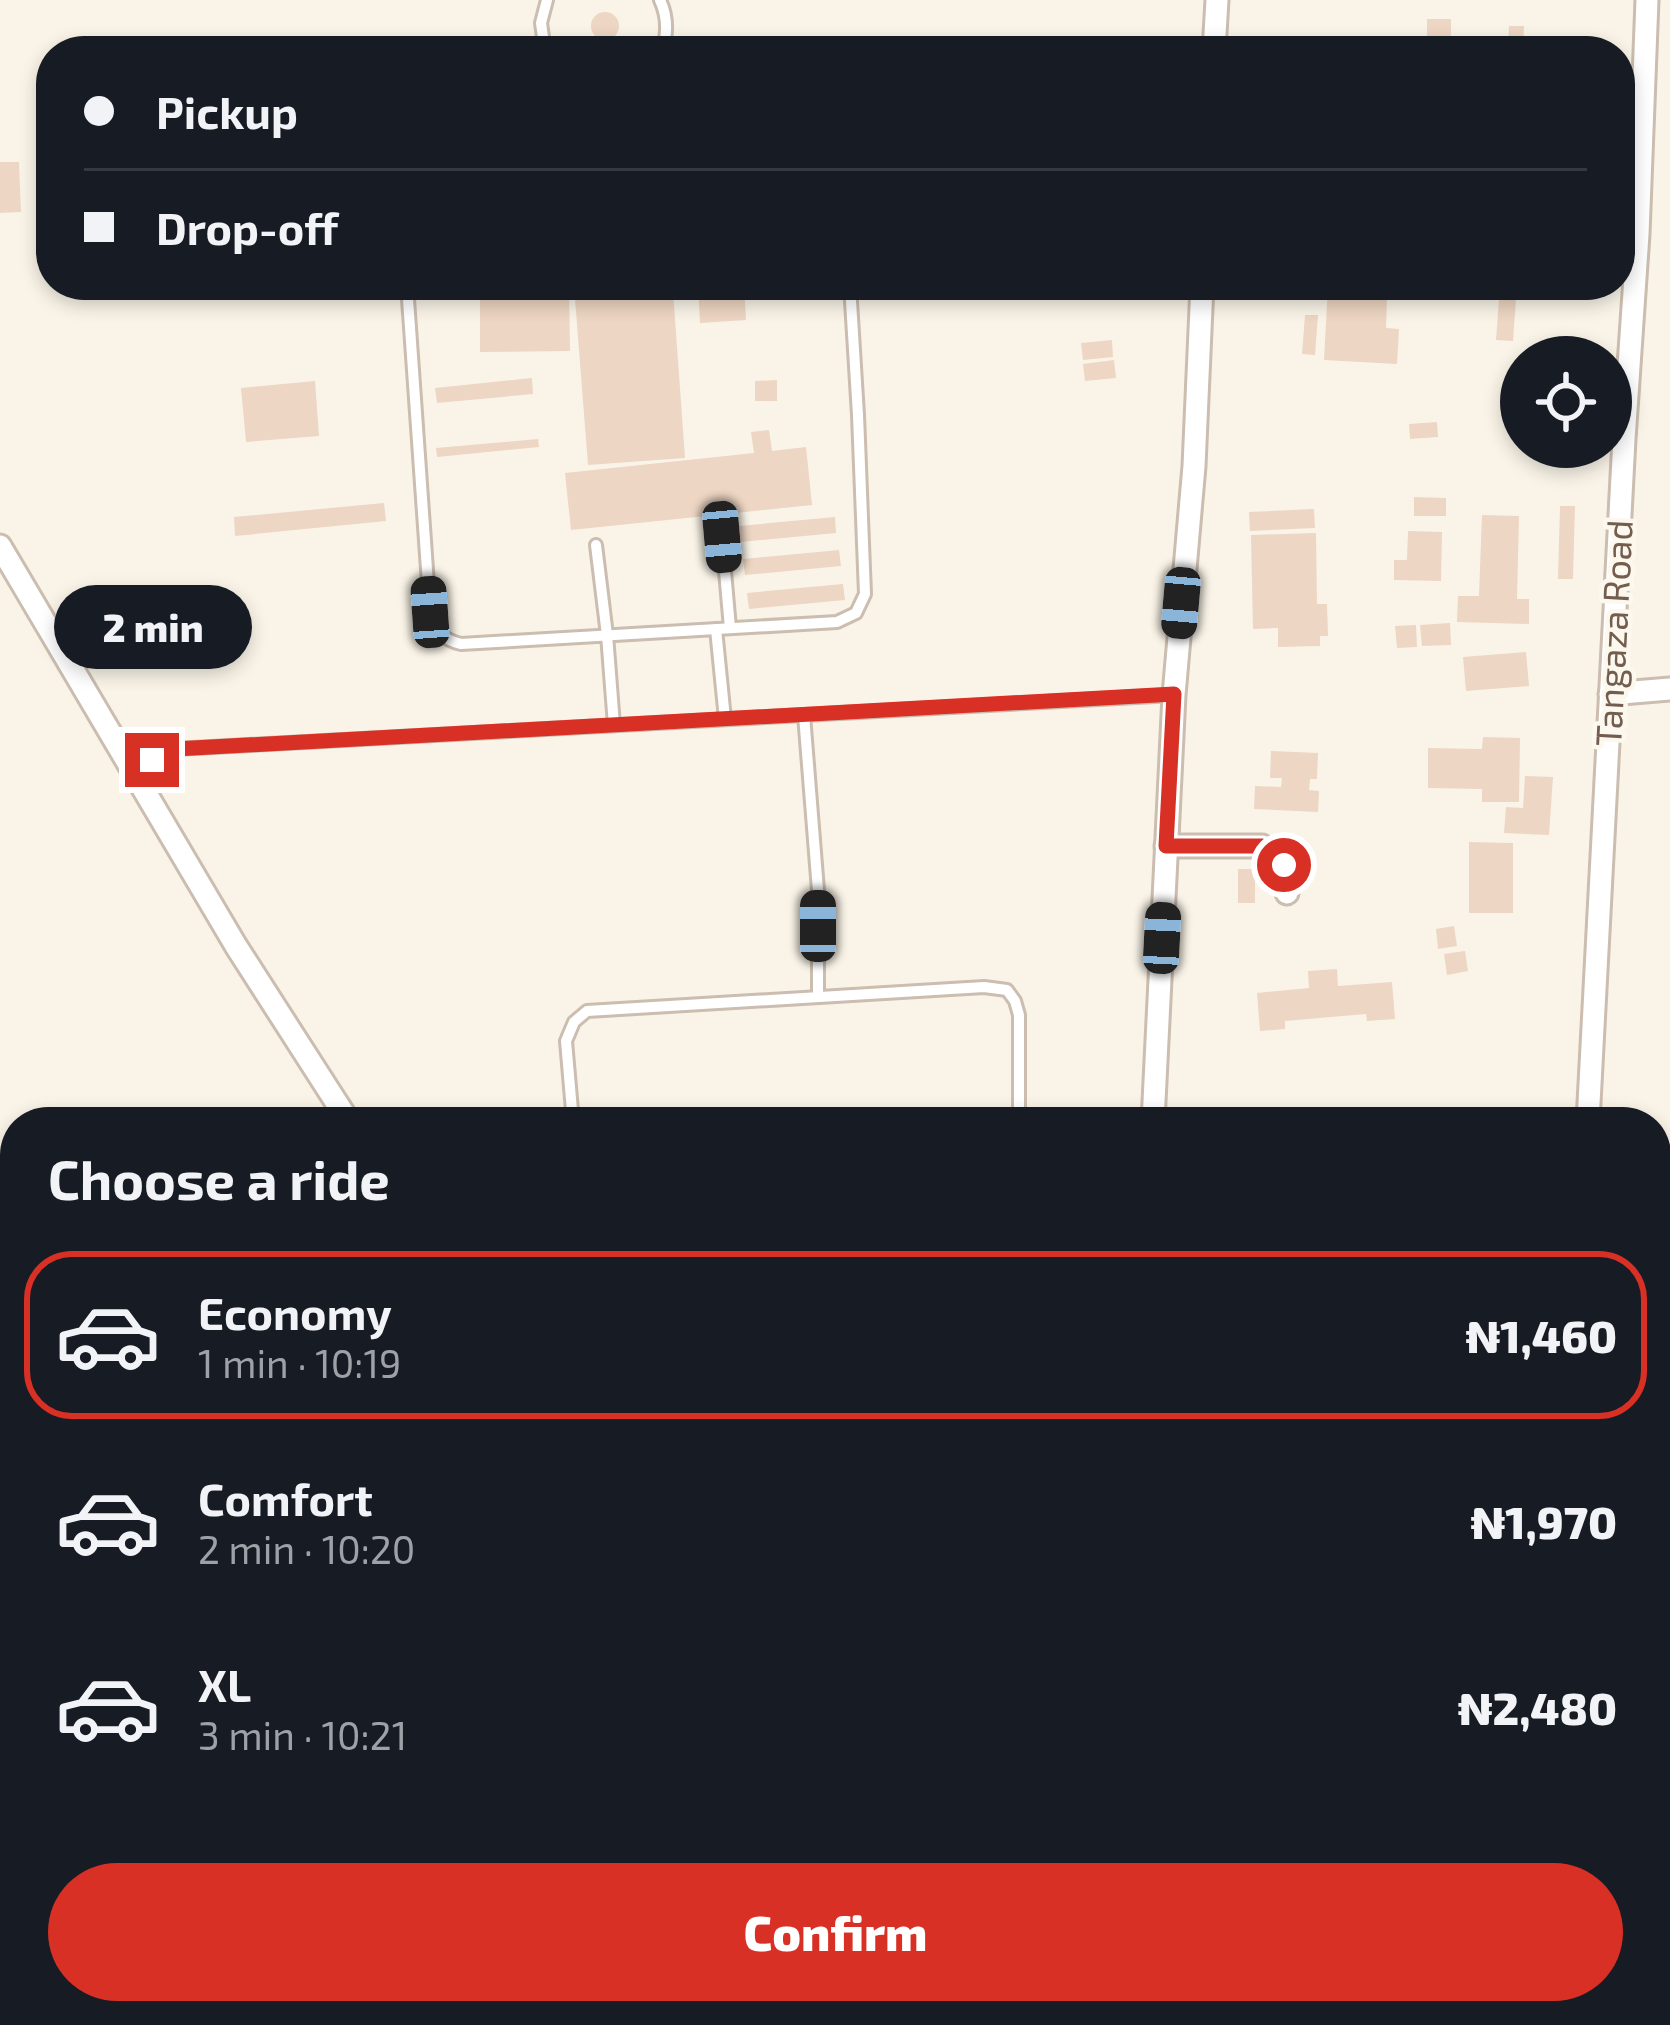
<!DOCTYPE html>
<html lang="en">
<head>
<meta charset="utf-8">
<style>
  :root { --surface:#171b24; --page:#242831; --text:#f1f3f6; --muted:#9ea1a6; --line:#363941; --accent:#d93025 }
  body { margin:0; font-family:"Exo 2",sans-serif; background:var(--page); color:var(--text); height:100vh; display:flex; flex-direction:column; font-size:45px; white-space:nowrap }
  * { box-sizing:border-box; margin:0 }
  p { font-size:39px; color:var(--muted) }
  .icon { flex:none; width:66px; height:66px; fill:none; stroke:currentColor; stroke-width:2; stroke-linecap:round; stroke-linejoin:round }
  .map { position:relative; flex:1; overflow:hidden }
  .details { position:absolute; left:0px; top:1107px; width:1671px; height:918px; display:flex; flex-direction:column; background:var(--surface); border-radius:48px 48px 0 0; box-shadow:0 6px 18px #0003 }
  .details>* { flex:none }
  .banner { position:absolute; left:36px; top:36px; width:1599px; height:264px; border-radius:48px; box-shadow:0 6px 18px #0003; display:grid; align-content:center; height:264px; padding:0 48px; background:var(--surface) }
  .tools { position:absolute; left:1500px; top:336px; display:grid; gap:24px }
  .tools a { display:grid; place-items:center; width:132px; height:132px; border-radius:50%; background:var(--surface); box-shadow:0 6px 18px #0003; font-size:60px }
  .end { position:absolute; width:54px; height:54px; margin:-27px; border:15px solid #d93025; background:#fff; box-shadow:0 0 0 6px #fff }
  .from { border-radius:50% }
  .bubble { position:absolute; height:84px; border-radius:42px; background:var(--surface); box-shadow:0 6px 18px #0003; font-size:39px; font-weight:800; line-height:84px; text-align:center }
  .car { position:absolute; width:36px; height:72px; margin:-36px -18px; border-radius:15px; box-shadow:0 0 9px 3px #0007; background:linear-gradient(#222 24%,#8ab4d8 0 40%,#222 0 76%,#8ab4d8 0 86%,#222 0) }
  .banner b { display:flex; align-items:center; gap:42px; height:114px; font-size:45px }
  .banner b+b { border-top:3px solid var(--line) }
  .banner i { width:30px; height:30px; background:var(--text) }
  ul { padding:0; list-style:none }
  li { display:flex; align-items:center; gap:36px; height:168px; margin:0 24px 18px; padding:0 24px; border:6px solid transparent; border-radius:48px }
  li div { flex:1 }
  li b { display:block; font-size:45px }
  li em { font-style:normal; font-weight:800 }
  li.selected { border-color:var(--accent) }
  li>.icon { width:108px; height:108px; stroke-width:1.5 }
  h2 { padding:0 48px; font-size:54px; line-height:144px }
  .action { display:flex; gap:24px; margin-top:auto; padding:24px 48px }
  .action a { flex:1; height:138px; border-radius:72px; background:var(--accent); color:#fff; font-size:48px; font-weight:800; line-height:138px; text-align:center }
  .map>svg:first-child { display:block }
  .residential { fill:#f1e7d7 }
  .building { fill:#edd6c3 }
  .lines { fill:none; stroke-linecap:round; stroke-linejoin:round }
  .service-casing { stroke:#cbbdaf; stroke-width:16 }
  .minor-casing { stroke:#cbbdaf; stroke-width:27 }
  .secondary-casing { stroke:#cdbead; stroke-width:36 }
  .service { stroke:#fff; stroke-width:10 }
  .minor { stroke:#fff; stroke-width:21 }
  .secondary { stroke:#fff; stroke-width:30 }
  .route { stroke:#d93025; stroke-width:15 }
  .labels { text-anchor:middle; stroke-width:9; stroke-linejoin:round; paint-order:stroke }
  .street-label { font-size:36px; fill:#725d4f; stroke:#fdf8ee }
</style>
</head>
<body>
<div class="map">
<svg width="1670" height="2025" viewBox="0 0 1670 2025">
  <rect width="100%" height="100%" fill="#faf4e8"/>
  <polygon class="residential" points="1670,1851 1670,2025 995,2025 1033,2010 1656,2010 1656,1853"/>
  <g class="building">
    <circle cx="605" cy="26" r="14"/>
    <rect x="1427" y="19" width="24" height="18"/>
    <polygon points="1509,26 1524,26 1523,51 1508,51"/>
    <polygon points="0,162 19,162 21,212 0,213"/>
    <polygon points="480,285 569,285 570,351 480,352"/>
    <polygon points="607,285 640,285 651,293 673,291 685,458 588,465 575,299 591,298"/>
    <polygon points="698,285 744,285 746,320 700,323"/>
    <polygon points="1328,285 1401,285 1401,299 1387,298 1386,328 1399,329 1397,364 1324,360"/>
    <polygon points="1500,285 1517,285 1513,341 1496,340"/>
    <polygon points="1305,315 1318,315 1315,355 1302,354"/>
    <polygon points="1112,340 1113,357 1083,360 1081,343"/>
    <polygon points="1114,360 1116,378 1085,381 1083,364"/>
    <polygon points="532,378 533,394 437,403 435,388"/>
    <polygon points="777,380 777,401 755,401 755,381"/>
    <polygon points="315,381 319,436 246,442 241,388"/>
    <polygon points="1437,422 1438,437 1410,439 1409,424"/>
    <polygon points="769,430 772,451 806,447 812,505 571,530 565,473 754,453 751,432"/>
    <polygon points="538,439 539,447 437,457 436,448"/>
    <polygon points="1414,497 1446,498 1446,516 1414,516"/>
    <polygon points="384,503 386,521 235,536 234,517"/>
    <polygon points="1560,506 1575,506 1573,579 1558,579"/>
    <polygon points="1314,509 1315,528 1250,531 1249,512"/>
    <polygon points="1482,515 1519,516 1517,599 1529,599 1529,624 1457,622 1458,596 1479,596"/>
    <polygon points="835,517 836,533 741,542 739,526"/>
    <polygon points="1408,531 1442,532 1441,581 1394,580 1394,560 1407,560"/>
    <polygon points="1316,533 1317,604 1327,604 1328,636 1320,636 1320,646 1278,647 1278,628 1253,629 1251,535"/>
    <polygon points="839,550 841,566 745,575 743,559"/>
    <polygon points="843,584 845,600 749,609 747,593"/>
    <polygon points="1450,623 1451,645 1422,646 1420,625"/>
    <polygon points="1416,625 1417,647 1397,648 1395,626"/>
    <polygon points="1526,652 1529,686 1466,691 1463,657"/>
    <polygon points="1483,737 1520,738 1519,802 1482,802 1482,789 1428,788 1428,748 1482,749"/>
    <polygon points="1271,751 1318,753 1317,779 1310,779 1309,790 1319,791 1318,812 1254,809 1255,786 1281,787 1282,778 1270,778"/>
    <polygon points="1525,776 1553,777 1549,835 1504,833 1506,807 1523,808"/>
    <polygon points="1469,842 1513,843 1513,913 1469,913"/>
    <rect x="1238" y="869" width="17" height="34"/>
    <polygon points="1454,926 1457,946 1438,949 1436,929"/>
    <polygon points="1465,951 1468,971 1447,975 1444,954"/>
    <polygon points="1337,969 1338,986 1392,982 1395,1019 1367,1021 1366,1014 1285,1021 1285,1029 1260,1031 1257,993 1309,988 1308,971"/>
    <polygon points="1656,1312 1670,1313 1670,1354 1656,1353"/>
    <polygon points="1664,1902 1665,1914 1670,1914 1670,2025 1602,2025 1600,2010 1656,2010 1656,1904"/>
    <polygon points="1475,2010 1548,2010 1550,2019 1527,2025 1465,2025 1462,2015"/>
  </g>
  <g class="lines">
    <defs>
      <g id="service">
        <path d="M660,0C668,17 668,33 662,51"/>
        <polyline points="545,51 541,23 547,0"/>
        <path d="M407,285L430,612C434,630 443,640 461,644L837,622L856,613L865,594L858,415L850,285"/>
        <polyline points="722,537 730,628"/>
        <polyline points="596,545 607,635 614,725"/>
        <polyline points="716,629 725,719"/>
        <polyline points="804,715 818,890 818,996"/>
        <polyline points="133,769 175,749 1174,695"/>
        <polyline points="573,1122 566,1041 574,1022 587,1011 984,987 1007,990 1015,1001 1019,1015 1019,1122"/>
      </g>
      <g id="minor">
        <polyline points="1214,51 1217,0"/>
        <polyline points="0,546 236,946 349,1122"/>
        <polyline points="1610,694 1670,689"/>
        <path d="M1166,846H1262C1282,856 1289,871 1287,893"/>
        <polyline points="1153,1122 1174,695 1194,466 1202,285"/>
        <polyline points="1588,1122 1624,439 1638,234 1647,0"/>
        <polyline points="1656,1522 1670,1521"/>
        <polyline points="1656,1548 1670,1547"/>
        <polyline points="0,1990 15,1981"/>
        <polyline points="0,2022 19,2010"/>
      </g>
      <g id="secondary">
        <polyline points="1656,1789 1670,1787"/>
        <polyline points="1656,1817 1670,1816"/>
        <polyline points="675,2025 720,2010"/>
        <polyline points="757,2025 802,2010"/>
      </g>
    </defs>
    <use href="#service" class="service-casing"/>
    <use href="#minor" class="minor-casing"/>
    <use href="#secondary" class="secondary-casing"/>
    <use href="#service" class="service"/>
    <use href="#minor" class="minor"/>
    <use href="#secondary" class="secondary"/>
  </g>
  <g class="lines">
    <polyline class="route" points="152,760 175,749 1174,694 1166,846 1262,846 1274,852 1284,865"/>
  </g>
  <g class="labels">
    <g class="street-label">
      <text transform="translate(1614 633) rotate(-87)" y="13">Tangaza Road</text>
    </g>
  </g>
</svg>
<div class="tools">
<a><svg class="icon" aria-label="locate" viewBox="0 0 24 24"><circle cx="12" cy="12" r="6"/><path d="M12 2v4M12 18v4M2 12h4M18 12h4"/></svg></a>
</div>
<i class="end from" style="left:1284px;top:865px"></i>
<i class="end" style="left:152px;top:760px"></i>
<div class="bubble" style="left:54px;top:585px;width:198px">2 min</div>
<i class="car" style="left:722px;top:537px;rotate:175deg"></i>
<i class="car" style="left:1181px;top:603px;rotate:185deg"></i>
<i class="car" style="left:430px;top:612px;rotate:356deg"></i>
<i class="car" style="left:818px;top:926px;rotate:0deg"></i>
<i class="car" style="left:1162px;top:938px;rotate:3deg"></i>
<div class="banner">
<b><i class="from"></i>Pickup</b>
<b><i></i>Drop-off</b>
</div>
<section class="details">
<h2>Choose a ride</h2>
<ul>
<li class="selected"><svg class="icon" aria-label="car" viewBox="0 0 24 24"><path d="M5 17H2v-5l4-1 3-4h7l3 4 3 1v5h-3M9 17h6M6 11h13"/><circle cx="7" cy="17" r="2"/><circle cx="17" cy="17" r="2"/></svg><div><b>Economy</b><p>1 min · 10:19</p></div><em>₦1,460</em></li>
<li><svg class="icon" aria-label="car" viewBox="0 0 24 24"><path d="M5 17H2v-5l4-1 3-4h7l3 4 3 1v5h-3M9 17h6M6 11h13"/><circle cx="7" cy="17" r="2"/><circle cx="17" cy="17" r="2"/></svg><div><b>Comfort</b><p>2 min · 10:20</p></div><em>₦1,970</em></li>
<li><svg class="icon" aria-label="car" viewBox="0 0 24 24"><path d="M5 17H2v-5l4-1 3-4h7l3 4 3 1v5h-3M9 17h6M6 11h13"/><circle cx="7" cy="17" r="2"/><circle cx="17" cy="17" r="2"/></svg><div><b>XL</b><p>3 min · 10:21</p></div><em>₦2,480</em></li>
</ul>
<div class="action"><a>Confirm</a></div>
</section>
</div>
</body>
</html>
